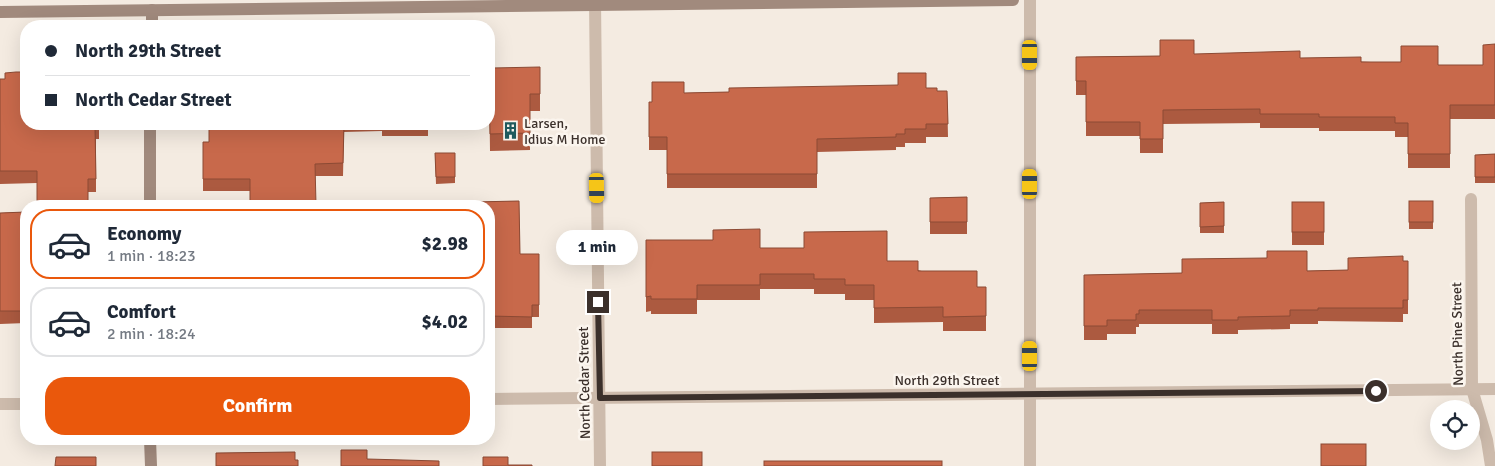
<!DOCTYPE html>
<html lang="en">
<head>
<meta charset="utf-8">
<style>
  :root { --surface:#fff; --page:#f6f6f7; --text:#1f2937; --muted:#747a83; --line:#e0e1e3; --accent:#ea580c }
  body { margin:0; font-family:Signika,sans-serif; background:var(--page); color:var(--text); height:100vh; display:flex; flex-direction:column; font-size:19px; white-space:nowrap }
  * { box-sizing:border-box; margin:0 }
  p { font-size:16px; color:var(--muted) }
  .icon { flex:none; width:28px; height:28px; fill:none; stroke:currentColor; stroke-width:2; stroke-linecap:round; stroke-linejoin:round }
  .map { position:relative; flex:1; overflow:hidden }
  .drawer { position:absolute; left:20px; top:200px; width:475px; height:245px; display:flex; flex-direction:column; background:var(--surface); border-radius:20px; box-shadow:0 5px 20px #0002 }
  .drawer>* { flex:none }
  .guide { position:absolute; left:20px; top:20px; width:475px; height:110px; border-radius:20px; box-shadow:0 5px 20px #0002; display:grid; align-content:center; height:110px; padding:0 25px; background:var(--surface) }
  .buttons { position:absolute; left:1430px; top:400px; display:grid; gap:10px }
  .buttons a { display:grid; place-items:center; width:50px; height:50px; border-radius:50%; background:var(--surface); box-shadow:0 5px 20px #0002; font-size:25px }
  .end { position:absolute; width:22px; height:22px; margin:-11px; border:6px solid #3b302b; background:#fff; box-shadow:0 0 0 2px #fff }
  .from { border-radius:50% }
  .bubble { position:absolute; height:35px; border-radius:18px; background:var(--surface); box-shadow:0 5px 20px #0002; font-size:16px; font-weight:700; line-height:35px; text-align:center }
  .car { position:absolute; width:15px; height:30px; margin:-15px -8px; border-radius:6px; box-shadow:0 0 4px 1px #0007; background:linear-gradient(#f5c518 24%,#345 0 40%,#f5c518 0 76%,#345 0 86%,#f5c518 0) }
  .guide b { display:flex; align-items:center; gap:18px; height:48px; font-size:19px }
  .guide b+b { border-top:1px solid var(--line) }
  .guide i { width:12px; height:12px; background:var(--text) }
  ul { padding:9px 0 0; list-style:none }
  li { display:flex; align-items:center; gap:15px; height:70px; margin:0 10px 8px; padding:0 15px; border:2px solid var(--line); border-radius:20px }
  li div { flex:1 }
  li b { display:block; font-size:19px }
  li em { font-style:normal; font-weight:700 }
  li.on { border-color:var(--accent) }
  li>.icon { width:45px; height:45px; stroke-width:1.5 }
  .button { display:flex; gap:10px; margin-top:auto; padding:10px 25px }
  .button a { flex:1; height:58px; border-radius:20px; background:var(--accent); color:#fff; font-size:20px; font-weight:700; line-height:58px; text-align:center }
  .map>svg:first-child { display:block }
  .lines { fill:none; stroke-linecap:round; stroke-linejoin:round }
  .street { stroke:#cdbbac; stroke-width:12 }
  .secondary { stroke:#a18a7d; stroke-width:12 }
  .wall { fill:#ac5a40 }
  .building { fill:#c8694b; stroke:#8c4a34 }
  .route { stroke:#3b302b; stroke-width:6 }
  .labels { text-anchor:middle; stroke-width:5; stroke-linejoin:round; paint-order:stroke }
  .poi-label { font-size:14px; fill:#3b302b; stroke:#fbf5ee; text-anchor:start }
  .street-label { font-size:14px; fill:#3b302b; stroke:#fbf5ee }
</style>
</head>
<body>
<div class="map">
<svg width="1495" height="466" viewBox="0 0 1495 466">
  <rect width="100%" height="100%" fill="#f4ebe1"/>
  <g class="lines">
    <g class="street">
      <polyline points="595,0 600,466"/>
      <polyline points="1030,0 1030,466"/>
      <polyline points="1471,199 1472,389 1487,440 1491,466"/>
      <polyline points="489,399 1495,389"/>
      <polyline points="0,404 26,404"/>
    </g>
    <g class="secondary">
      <polyline points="0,12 1013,0"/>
      <polyline points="152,26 152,10"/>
      <polyline points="150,206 150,124"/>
      <polyline points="150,439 151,466"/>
    </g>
  </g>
  <g class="wall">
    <polygon points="1495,44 1495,119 1450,119 1450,168 1408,168 1408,137 1395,137 1395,131 1319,131 1319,128 1260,128 1260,123 1163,124 1163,153 1140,153 1140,136 1086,136 1086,95 1076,95 1076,57 1160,56 1194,54 1438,65 1483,65"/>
    <polygon points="540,67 540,111 530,111 530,150 490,151 489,75"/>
    <polygon points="0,79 99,124 99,139 96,139 96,192 88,192 37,183 0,184"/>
    <polygon points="926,88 937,91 947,91 948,137 926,137 926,143 905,143 905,147 896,147 896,150 817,152 817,188 667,188 667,150 649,150 649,102 652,102 684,93"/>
    <polygon points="209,124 428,124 428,136 382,136 382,131 344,132 343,176 315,176 250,206 250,191 203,191 203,142 209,142"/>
    <polygon points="435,153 455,153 455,183 436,184"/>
    <polygon points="1495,154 1495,183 1475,183 1475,155"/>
    <polygon points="967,197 967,234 930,234 930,198"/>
    <polygon points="519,201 520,254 539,254 539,317 532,317 532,328 489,328 489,272 492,272 493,235 489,235 489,206 473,206 473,202"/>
    <rect x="1409" y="201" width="24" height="28"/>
    <polygon points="1224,202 1224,233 1200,233 1200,203"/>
    <rect x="1292" y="202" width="32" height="43"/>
    <polygon points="26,212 26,323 0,324 0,213"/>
    <polygon points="646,240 760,248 887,261 977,287 986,287 986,331 943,331 943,322 874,323 874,300 845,300 845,294 814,294 814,289 760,289 760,300 697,300 697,314 651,314 651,311 646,312"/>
    <polygon points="1403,261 1408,261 1408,314 1403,314 1403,322 1318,321 1318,324 1290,324 1290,329 1238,330 1238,334 1212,334 1212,324 1139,324 1139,327 1136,327 1136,334 1107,334 1107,340 1084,340 1084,275 1348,270"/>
  </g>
  <g class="building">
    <polygon points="1160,40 1194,40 1194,54 1300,51 1300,58 1361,57 1361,62 1401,62 1401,46 1438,46 1438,65 1483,65 1483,45 1495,44 1495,105 1450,105 1450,154 1408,154 1408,123 1395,123 1395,117 1319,117 1319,114 1260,114 1260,109 1163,110 1163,139 1140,139 1140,122 1086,122 1086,81 1076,81 1076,57 1160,56"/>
    <polygon points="540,67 540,94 530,94 530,133 490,134 489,75 492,75 492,68"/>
    <polygon points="16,72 26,72 26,124 99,124 99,127 95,127 96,179 88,179 88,206 37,206 37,171 0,171 0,79 5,79 5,73"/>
    <polygon points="898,73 926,73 926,88 937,88 937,91 947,91 948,124 926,124 926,129 905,129 905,134 896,134 896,137 817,139 817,174 667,174 667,137 649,137 649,102 652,102 652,82 684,82 684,93 729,92 729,88 898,85"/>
    <polygon points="209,124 344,124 343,163 315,164 316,205 334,205 334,206 250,206 250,179 203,179 203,142 209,142"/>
    <polygon points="435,153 455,153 455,177 436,177"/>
    <polygon points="1495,154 1495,177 1475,177 1475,155"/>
    <polygon points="967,197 967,222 930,222 930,198"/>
    <polygon points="519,201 520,254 539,254 539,305 532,305 532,317 489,316 489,272 492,272 493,224 489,224 489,206 473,206 473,202"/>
    <rect x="1409" y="201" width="24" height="21"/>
    <rect x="401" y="202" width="30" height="4"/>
    <polygon points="1224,202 1224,226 1200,227 1200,203"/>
    <rect x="1292" y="202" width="32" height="30"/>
    <polygon points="26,212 26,311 0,311 0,213"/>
    <polygon points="760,229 760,248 804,248 804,232 887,231 887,261 918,261 918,271 977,271 977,287 986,287 986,316 943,317 943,307 874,308 874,285 845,285 845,279 814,279 814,274 760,274 760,285 697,285 697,299 651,299 651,296 646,297 646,240 713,240 713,230"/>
    <polygon points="1267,251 1307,251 1307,271 1348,270 1348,258 1403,256 1403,261 1408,261 1408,300 1403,300 1403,308 1318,308 1318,310 1290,310 1290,316 1238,317 1238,320 1212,320 1212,310 1139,310 1139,314 1136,314 1136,320 1107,320 1107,326 1084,326 1084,275 1182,273 1182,259 1267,258"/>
    <rect x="1321" y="444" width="45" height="22"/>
    <polygon points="341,450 367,450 367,459 439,461 439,466 341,466"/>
    <polygon points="295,452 295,460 298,460 298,466 216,466 216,453"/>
    <rect x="652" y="452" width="50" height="14"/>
    <polygon points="56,457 96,457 96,466 55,466"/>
    <polygon points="483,457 508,457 508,465 532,465 532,466 483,466"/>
    <rect x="764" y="461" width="178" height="5"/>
  </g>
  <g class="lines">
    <polyline class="route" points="598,302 600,398 1376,391"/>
  </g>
  <defs>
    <symbol id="building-bare" viewBox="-9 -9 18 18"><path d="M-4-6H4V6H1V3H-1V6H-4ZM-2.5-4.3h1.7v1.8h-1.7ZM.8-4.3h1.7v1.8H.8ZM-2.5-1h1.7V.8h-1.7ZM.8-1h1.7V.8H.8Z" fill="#1f5a5e" stroke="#fbf5ee" stroke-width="2.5" paint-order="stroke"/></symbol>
  </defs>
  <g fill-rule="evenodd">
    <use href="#building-bare" x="498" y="118" width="25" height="25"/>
  </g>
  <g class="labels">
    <g class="poi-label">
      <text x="524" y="128">Larsen,<tspan x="524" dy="16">Idius M Home</tspan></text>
    </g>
    <g class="street-label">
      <text transform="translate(1457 334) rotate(-91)" y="5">North Pine Street</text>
      <text x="947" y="385">North 29th Street</text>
      <text transform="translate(584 383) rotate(-91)" y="5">North Cedar Street</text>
    </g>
  </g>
</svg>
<div class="buttons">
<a><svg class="icon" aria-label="locate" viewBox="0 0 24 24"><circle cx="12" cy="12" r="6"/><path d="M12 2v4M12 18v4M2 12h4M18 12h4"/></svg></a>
</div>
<i class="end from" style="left:1376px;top:391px"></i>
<i class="end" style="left:598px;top:302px"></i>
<div class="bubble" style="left:556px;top:230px;width:82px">1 min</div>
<i class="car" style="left:1030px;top:55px;rotate:180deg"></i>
<i class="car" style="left:1030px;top:184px;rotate:0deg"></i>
<i class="car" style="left:597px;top:188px;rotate:179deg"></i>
<i class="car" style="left:1030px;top:356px;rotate:0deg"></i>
<div class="guide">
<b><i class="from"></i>North 29th Street</b>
<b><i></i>North Cedar Street</b>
</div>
<section class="drawer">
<ul>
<li class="on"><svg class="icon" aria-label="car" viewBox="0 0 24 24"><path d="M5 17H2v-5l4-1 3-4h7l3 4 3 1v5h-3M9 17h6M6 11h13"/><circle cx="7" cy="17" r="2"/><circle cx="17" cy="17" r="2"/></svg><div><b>Economy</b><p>1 min · 18:23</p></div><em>$2.98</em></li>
<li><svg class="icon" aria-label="car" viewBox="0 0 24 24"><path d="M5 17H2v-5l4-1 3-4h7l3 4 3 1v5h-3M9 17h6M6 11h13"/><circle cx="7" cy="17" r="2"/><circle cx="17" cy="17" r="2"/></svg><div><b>Comfort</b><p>2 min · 18:24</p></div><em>$4.02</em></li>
</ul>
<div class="button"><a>Confirm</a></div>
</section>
</div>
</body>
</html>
